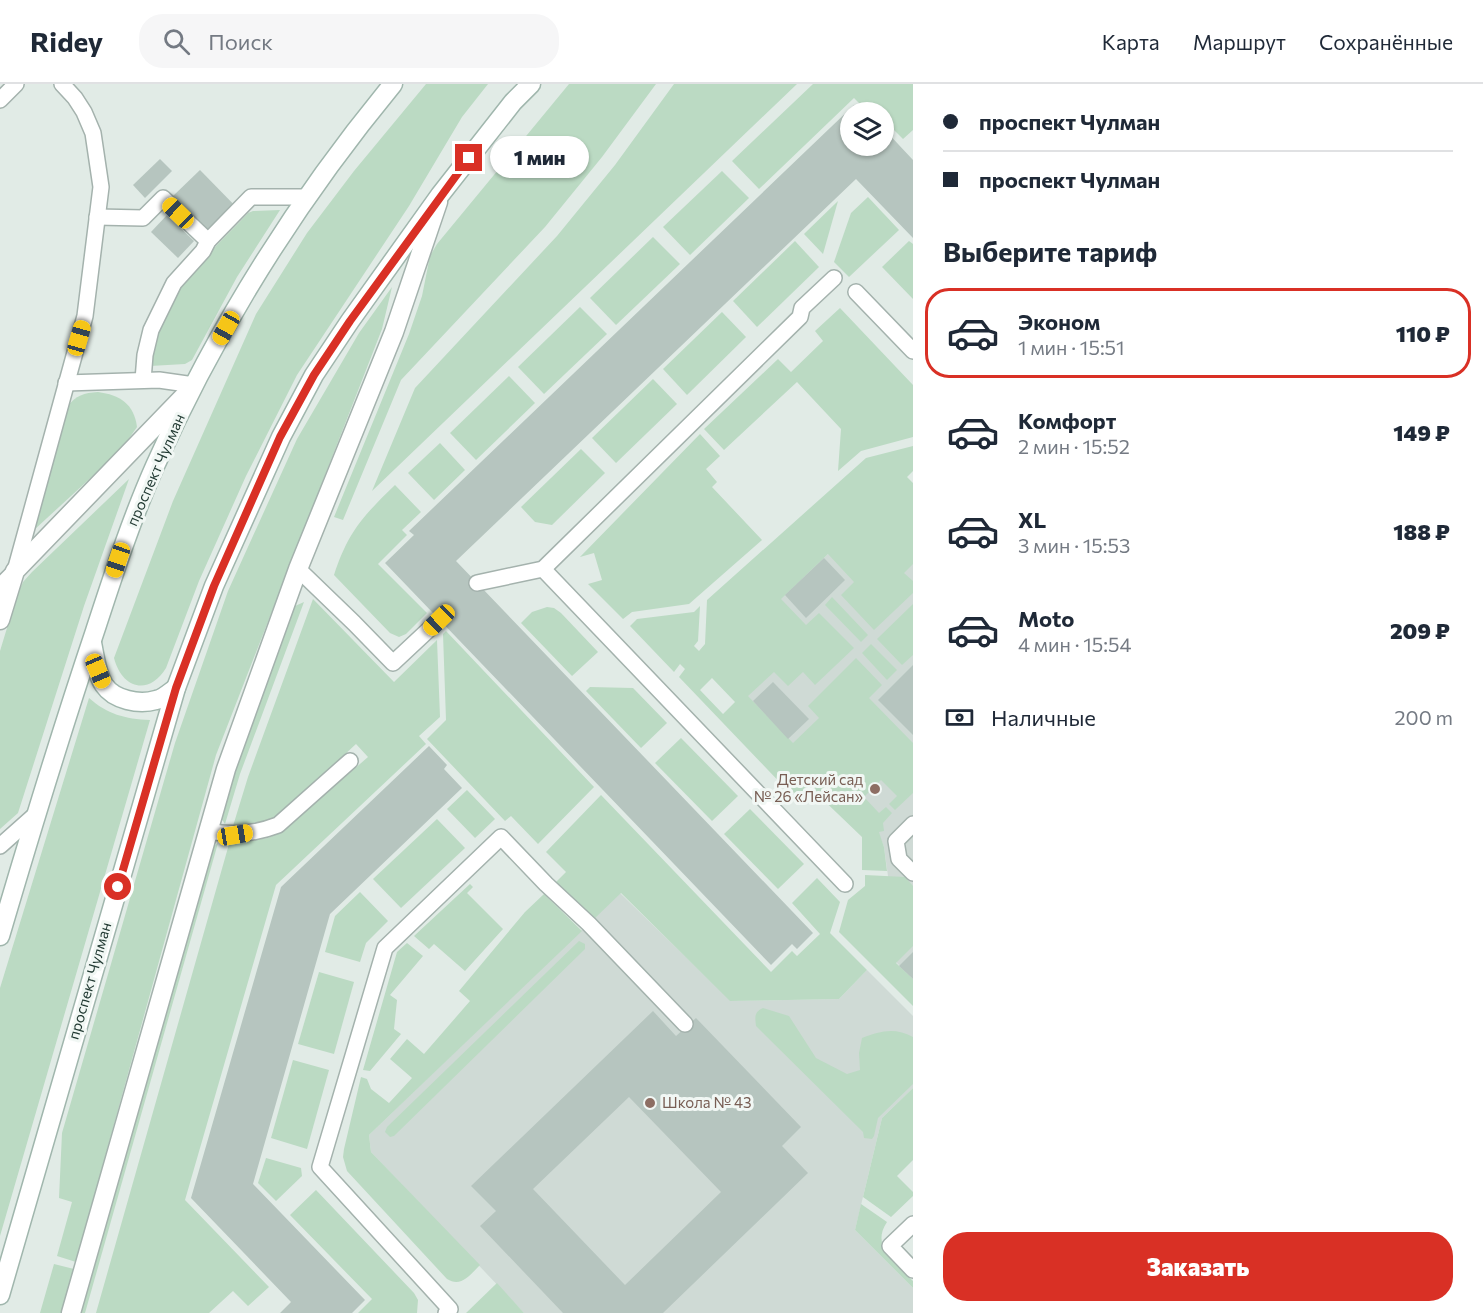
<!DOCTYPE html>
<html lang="ru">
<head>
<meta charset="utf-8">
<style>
  :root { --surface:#fff; --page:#f6f6f7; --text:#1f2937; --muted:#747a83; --line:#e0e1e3; --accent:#d93025 }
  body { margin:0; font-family:Commissioner,sans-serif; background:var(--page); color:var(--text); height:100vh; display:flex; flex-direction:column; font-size:22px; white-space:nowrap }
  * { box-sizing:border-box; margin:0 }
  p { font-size:20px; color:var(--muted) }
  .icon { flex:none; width:33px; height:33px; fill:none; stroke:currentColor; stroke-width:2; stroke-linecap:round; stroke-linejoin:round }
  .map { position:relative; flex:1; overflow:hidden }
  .side { display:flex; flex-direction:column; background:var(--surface); width:570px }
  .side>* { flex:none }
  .hud { display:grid; align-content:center; height:132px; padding:0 30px; background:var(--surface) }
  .tools { position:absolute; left:840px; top:18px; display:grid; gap:12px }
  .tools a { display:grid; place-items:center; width:54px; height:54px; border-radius:50%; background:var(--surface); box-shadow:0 2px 4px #0004; font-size:30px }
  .end { position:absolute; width:27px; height:27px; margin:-14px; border:8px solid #d93025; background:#fff; box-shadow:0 0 0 3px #fff }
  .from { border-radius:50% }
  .bubble { position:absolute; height:42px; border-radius:21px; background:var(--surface); box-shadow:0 2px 4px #0004; font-size:20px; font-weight:800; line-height:42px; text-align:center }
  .car { position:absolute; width:18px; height:36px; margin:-18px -9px; border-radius:8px; box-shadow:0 0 4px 2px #0007; background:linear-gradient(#f5c518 24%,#345 0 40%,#f5c518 0 76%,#345 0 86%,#f5c518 0) }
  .hud b { display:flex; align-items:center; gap:21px; height:57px; font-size:22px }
  .hud b+b { border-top:2px solid var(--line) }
  .hud i { width:15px; height:15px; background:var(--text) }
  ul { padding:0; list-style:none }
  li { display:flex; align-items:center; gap:18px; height:90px; margin:0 12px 9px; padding:0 18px; border:3px solid transparent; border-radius:24px }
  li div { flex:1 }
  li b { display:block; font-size:22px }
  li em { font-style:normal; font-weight:800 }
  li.active { border-color:var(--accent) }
  li>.icon { width:54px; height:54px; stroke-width:1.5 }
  h2 { padding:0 30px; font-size:27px; line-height:72px }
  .pay { display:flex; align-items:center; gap:15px; height:66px; padding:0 30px; font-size:22px }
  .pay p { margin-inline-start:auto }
  .button { display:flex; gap:12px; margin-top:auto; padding:12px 30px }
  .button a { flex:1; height:69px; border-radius:24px; background:var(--accent); color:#fff; font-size:24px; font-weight:800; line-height:69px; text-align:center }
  header { display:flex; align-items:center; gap:36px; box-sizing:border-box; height:84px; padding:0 30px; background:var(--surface); border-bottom:2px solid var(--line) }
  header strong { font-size:28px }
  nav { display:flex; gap:33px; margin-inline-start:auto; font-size:21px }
  .search { width:420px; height:54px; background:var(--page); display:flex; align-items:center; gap:15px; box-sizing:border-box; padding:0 21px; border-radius:24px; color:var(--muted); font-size:22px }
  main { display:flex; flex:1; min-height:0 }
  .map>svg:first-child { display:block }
  .built { fill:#cfdad5 }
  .green { fill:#bbdac3; fill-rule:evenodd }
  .building { fill:#b6c5bf; fill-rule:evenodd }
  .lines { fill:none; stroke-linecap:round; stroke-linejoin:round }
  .lane-casing { stroke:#a4b2ad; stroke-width:18 }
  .street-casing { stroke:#a4b2ad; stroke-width:21 }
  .secondary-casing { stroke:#a0b6ad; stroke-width:21 }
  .lane { stroke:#fff; stroke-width:15 }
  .street { stroke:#fff; stroke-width:18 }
  .secondary { stroke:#fff; stroke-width:18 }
  .route { stroke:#d93025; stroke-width:8 }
  .education-dot { fill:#8d6e63; stroke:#f1f7f4; stroke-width:2 }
  .labels { text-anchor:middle; stroke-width:6; stroke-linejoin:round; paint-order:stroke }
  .street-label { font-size:15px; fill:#223a33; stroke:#f1f7f4 }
  .education-label { font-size:15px; fill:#785e54; stroke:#f1f7f4; text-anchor:end }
</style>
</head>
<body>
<header>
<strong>Ridey</strong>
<div class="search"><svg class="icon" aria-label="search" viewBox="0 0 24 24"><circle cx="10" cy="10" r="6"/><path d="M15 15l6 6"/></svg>Поиск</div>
<nav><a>Карта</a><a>Маршрут</a><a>Сохранённые</a></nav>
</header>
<main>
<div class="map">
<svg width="913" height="1229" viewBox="0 0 913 1229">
  <rect width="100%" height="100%" fill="#e1ebe6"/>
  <g class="built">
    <polygon points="877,424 913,462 913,895 878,860 895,843 884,763 879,750 714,577"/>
    <polygon points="620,809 731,917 839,915 867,886 913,932 913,1004 882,1034 855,1146 913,1204 913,1229 524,1229 371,1068 369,1051"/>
  </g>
  <g class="green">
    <path d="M426,0H488L462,33L409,122L297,291L246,392L199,497L166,584C149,612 122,605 114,574L173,417L256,230L307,149L354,87Z"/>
    <polygon points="569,0 656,0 602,73 545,143 401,296 343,436 334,433 409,250 422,212 430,172 437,160"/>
    <polygon points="674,0 797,0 372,407 415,304 557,152 615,81"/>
    <polygon points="813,0 913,0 913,46 903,55 885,37 884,38 884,28 868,28 854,14 759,105 732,77"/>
    <polygon points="722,87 749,114 690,171 663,143"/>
    <polygon points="868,113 899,146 849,193 834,178 851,129"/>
    <polygon points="838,117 823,170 804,150"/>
    <path d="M280,126L237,193L192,276L185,280L150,282C152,266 154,251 161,237C180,194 217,162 248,129L253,127Z"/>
    <polygon points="653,153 680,180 616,241 590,214"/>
    <polygon points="795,157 819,183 757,243 733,217"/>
    <polygon points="909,157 913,160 913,215 882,183"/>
    <polygon points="392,203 382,245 216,671 76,1178 57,1172 72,1118 59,1114 62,1049 175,659 228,507 297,355 359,249"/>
    <polygon points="580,223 607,250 544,310 518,283"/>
    <polygon points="840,224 913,301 913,353 861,367 838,387 841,345 797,298 724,366 704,345 778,275 791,288 823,257 815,247"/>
    <polygon points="722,228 746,253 687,311 663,285"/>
    <polygon points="509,292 535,319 476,376 450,349"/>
    <polygon points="653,295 677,320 616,379 592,354"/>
    <path d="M98,308C120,311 134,320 137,343L121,366L34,446L67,323C76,311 84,309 98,308Z"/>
    <polygon points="700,350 720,372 706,385 717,398 712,403 762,456 689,520 632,528 623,535 588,500 602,496 594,469 580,473"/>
    <polygon points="440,359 465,386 434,416 408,389"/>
    <path d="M913,362V387L907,393L913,399V480L904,489L913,497V509L874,546L841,511L854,498L828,470L781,515L806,541L819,529L854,564L815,601L803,588L788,602L774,588L748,612L793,659L819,634L808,622L856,574L882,601L869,614L913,659V709L895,726L889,720L897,712L881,696L864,713L879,729L886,723L892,729L883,739L884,747L879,748L884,763L887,787L862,786V753L813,706L797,709L789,708L679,593L685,585L680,580L674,588L630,542L637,535L694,528L700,522L698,557L694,562L699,567L705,560L707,516L866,374ZM712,594L735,618L723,630L700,606Z"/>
    <polygon points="581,365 605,389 552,441 535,438 521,423"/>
    <polygon points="129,395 84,522 18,729 0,745 0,567 17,511 23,498 32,488"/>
    <path d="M395,401L421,428L402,446L407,451L378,480L427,529L406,550L399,553L390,549L334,491C348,448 363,432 395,401Z"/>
    <polygon points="832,513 868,551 861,558 825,521"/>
    <polygon points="313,515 394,598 437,556 440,633 419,652 426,660 276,801 185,1116 269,1203 248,1222 233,1207 209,1229 96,1229 229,760 268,754 283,747 368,673 356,660 276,734 266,737 233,742 248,693"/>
    <polygon points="304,518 240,690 225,740 221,734 235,688 295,522"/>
    <polygon points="913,520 913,571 902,581 877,555"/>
    <polygon points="547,523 554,524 561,529 598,568 572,592 521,539 532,528"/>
    <polygon points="446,547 594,703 538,760 511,732 505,737 427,655 446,636 443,550"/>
    <polygon points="871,560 897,586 887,596 862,569"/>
    <polygon points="590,603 633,604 667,639 641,664 586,607"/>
    <path d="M89,614C107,630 125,635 150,636L0,1152V904Z"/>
    <polygon points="681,654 738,712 712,737 655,679"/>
    <polygon points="467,706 495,735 475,754 447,725"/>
    <polygon points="601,711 771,888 792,867 797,872 820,850 792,819 817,794 840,818 830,849 867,886 839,915 730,917 621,809 594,835 556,798 566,788 546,768"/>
    <polygon points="750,725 804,780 778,805 724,750"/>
    <polygon points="437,735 465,764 401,824 373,795"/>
    <polygon points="218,759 85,1229 79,1229 213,763"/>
    <polygon points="865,791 905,793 913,802 913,862 896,879 913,895 913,922 839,848 848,816 865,802"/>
    <polygon points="470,800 473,803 467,809 503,845 465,887 434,860 429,865 414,852"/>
    <polygon points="360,808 388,837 366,859 360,878 325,868 335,832"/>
    <path d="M544,810L582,847L369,1051L371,1068L480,1181C470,1191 461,1204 447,1195L347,1087L343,1073L344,1065L361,993L367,995L371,1005L389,1019L412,994L390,975L407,955L424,970L470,917L459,907L525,828Z"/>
    <polygon points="579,857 585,860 585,865 394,1052 390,1053 385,1048 387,1043"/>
    <polygon points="407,859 423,872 390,911 397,916 394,945 401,950 370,987 363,986 397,868"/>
    <polygon points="319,888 354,898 334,970 298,960"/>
    <path d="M763,924L789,932L816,974L847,990L860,986L859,969L862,954C880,947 895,943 913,953V1000L878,1034L874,1052L872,1055L864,1054L863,1048L756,942C755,933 754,928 763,924Z"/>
    <polygon points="293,976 329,986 307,1065 271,1054"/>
    <polygon points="913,1004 913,1076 897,1092 913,1108 913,1112 891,1133 863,1113 882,1034"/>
    <polygon points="266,1074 301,1084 302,1092 276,1117 258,1099"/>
    <polygon points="316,1106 414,1209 418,1216 417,1229 358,1229 372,1215 290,1131"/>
    <path d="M861,1120L887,1138C870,1163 896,1180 913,1197V1204L855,1146Z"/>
    <polygon points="54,1180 74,1185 61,1229 40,1229"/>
    <polygon points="497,1199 524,1229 466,1229"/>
  </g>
  <g class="building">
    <polygon points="854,21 861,28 850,28 850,62 884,62 884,45 913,76 913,154 856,95 456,477 813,849 797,865 792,860 771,881 385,479 414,451 409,447"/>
    <polygon points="160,75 172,87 145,114 133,101"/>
    <polygon points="200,86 244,131 218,157 173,112"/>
    <polygon points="167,131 194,157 178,174 151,148"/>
    <polygon points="824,474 845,496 806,534 785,511"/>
    <polygon points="913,581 913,651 878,616"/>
    <polygon points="773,598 809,635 788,655 753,617"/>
    <polygon points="429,662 447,681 444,685 462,704 330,830 253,1100 365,1216 352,1229 280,1229 291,1218 191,1114 281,803"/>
    <polygon points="913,868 913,895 899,882"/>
    <path d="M653,927L676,952L696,934L801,1043L782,1062L808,1089L663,1229H563L480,1142L496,1127L471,1102ZM629,1013L721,1108L625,1201L533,1105Z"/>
  </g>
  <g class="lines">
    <defs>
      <g id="lane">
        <polyline points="0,16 16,0"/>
        <polyline points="97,133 143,134 163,114 208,157"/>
        <polyline points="856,208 913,267"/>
        <polyline points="143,296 145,271 151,246 174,199 203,167 208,157 251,113 308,113"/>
        <polyline points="66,299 159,296 194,301"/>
        <polyline points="298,485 354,539 393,579 439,536"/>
        <polyline points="543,485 845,800"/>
        <polyline points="477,499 543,485 800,233 802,224 834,194"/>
        <polyline points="0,502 15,487 85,232 101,103 93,49 84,28 75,14 62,0"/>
        <polyline points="913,740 896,757 899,775 913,789"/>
        <path d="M208,747C233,752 255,750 278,741L350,677"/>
        <polyline points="0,762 36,730"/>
        <polyline points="913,1140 890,1162 913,1186"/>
        <polyline points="446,1229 450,1225 320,1083 385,864 501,753 546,800 589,840 685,940"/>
      </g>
      <g id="street">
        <polyline points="0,536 15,487 189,307"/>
        <polyline points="71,1229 226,685 298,485 394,248 438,118"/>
      </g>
      <g id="secondary">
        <path d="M92,559C95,572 96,589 104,601C114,616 139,621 156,616C163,615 170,608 176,604"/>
        <path d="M0,852C30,750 61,648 95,547C113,492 131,436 155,382C216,246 298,115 393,0"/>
        <polyline points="0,1211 176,604 214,502 281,353 314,291 350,237 440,111 513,18 531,0"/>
      </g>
    </defs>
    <use href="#lane" class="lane-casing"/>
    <use href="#street" class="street-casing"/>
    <use href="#secondary" class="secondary-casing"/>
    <use href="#lane" class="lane"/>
    <use href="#street" class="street"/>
    <use href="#secondary" class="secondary"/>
  </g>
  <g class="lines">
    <polyline class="route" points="118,803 176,604 214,502 280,353 314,291 350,237 469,74"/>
  </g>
  <g class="education-dot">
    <circle cx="875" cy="705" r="6"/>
    <circle cx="650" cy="1019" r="6"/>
  </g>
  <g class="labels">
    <g class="street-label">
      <text transform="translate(156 386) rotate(-66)" y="5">проспект Чулман</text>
      <text transform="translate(90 897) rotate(-74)" y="5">проспект Чулман</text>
    </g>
    <g class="education-label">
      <text x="863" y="701">Детский сад<tspan x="863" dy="17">№ 26 «Лейсан»</tspan></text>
      <text x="662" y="1024" text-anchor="start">Школа № 43</text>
    </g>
  </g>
</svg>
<div class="tools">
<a><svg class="icon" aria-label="layers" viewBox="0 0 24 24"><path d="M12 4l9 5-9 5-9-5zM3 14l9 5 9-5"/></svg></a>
</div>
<i class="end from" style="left:118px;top:803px"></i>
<i class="end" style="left:469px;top:74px"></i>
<div class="bubble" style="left:490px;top:52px;width:99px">1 мин</div>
<i class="car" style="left:178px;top:129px;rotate:314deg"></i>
<i class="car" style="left:226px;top:244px;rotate:209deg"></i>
<i class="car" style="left:79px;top:254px;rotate:16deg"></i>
<i class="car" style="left:118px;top:476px;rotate:199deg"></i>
<i class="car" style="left:439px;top:536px;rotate:226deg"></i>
<i class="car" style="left:98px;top:587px;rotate:157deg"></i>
<i class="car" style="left:235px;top:751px;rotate:80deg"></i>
</div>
<section class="side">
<div class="hud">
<b><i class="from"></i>проспект Чулман</b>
<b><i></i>проспект Чулман</b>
</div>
<h2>Выберите тариф</h2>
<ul>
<li class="active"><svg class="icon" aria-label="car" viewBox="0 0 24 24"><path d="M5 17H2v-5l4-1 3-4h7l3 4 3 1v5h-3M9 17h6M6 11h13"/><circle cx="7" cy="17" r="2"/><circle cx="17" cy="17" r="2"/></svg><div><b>Эконом</b><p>1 мин · 15:51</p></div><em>110 ₽</em></li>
<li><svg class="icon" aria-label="car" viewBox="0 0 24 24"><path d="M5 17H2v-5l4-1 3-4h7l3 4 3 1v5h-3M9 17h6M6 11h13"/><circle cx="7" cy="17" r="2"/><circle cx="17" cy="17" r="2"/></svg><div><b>Комфорт</b><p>2 мин · 15:52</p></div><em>149 ₽</em></li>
<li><svg class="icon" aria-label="car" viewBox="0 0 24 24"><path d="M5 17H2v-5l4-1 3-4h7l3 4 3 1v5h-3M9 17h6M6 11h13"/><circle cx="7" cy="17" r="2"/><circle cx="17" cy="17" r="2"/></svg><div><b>XL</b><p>3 мин · 15:53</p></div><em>188 ₽</em></li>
<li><svg class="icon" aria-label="car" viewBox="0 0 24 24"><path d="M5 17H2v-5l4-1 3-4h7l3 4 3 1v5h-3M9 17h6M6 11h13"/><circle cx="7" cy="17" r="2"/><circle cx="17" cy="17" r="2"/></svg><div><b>Moto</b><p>4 мин · 15:54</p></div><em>209 ₽</em></li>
</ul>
<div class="pay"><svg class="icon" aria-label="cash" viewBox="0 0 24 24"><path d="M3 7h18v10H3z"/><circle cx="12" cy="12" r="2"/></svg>Наличные<p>200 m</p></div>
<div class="button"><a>Заказать</a></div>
</section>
</main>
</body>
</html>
